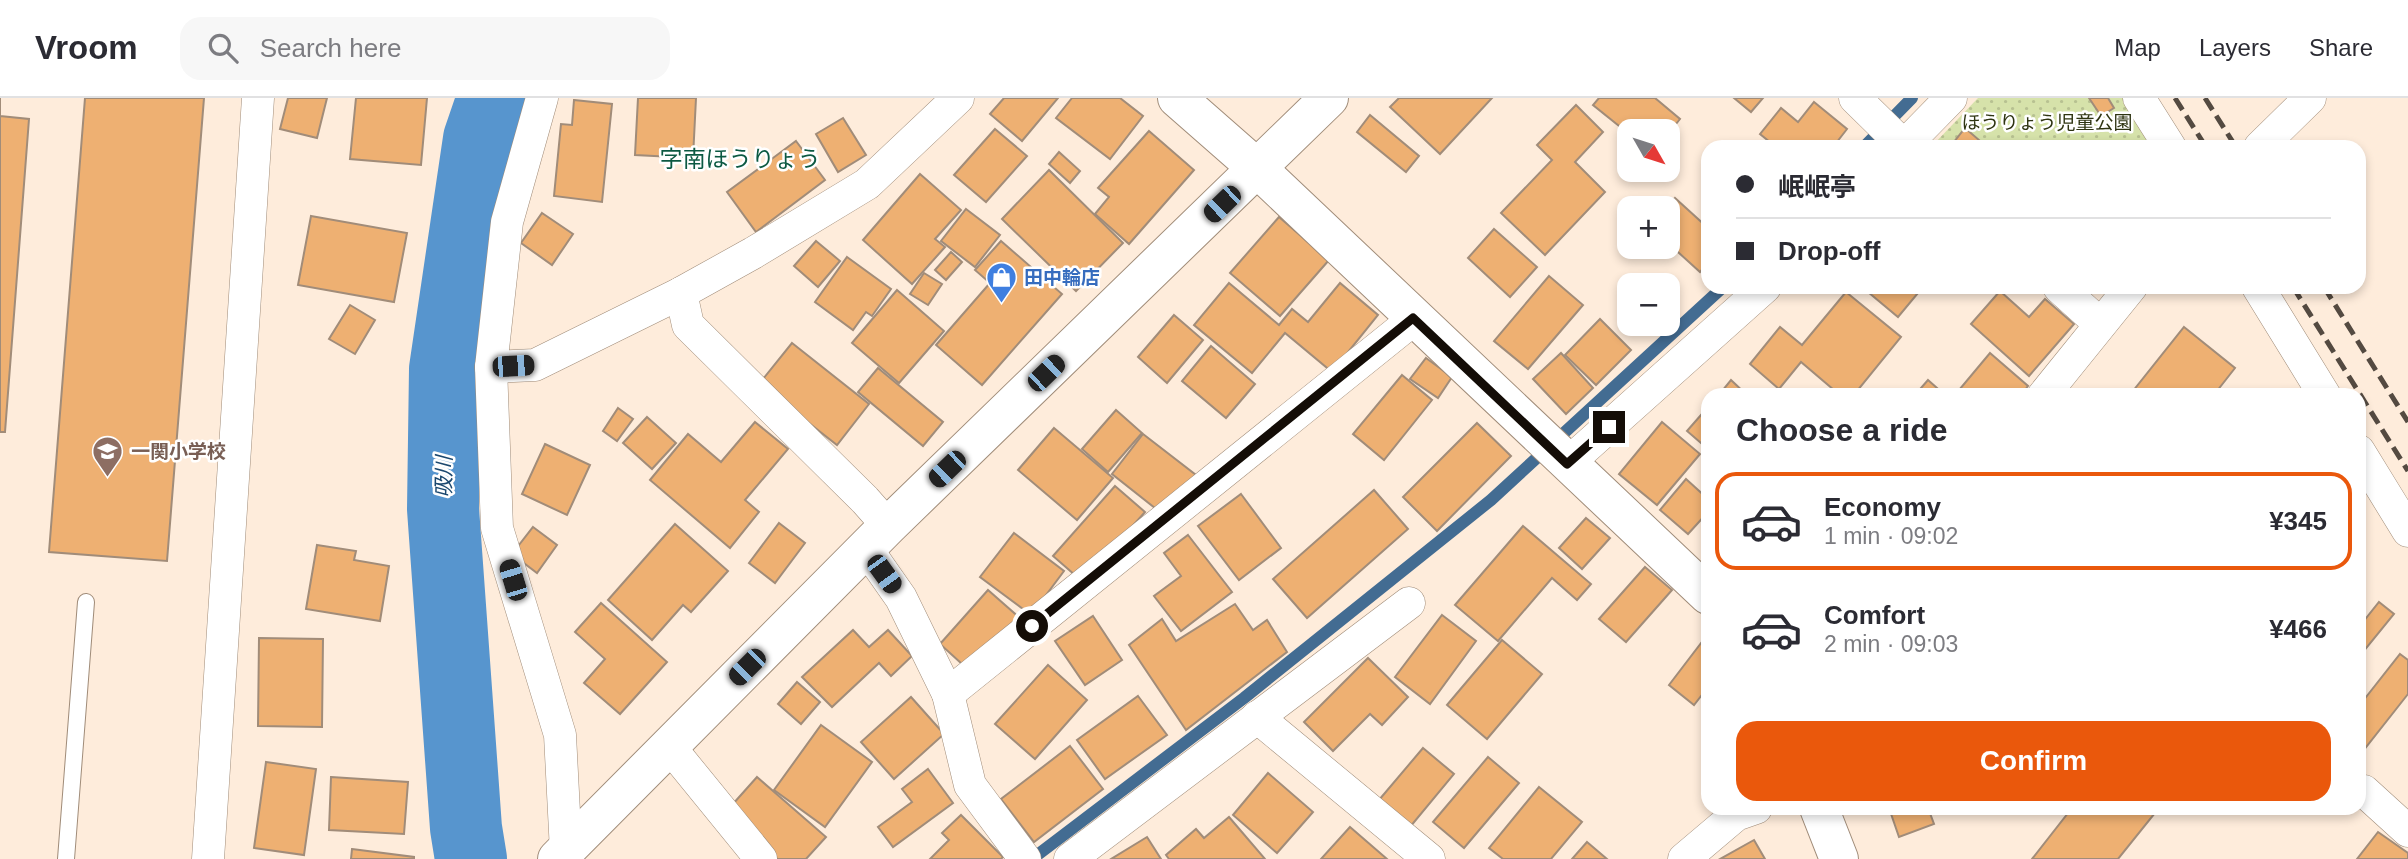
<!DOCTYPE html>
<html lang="en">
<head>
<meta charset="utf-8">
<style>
  :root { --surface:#fff; --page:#f7f7f7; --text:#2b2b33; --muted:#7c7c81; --line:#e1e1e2; --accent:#ea580c }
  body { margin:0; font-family:Arial,"Noto Sans JP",sans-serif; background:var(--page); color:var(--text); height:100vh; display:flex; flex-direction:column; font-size:26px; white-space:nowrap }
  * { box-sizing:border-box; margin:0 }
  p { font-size:23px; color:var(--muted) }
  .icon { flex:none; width:38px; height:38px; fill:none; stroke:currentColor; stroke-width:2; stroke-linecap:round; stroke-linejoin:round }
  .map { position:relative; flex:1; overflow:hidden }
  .details { position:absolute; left:1701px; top:290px; width:665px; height:427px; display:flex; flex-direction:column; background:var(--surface); border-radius:21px; box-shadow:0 4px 10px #0003 }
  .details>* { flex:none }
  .hud { position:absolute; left:1701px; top:42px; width:665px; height:154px; border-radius:21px; box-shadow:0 4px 10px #0003; display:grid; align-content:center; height:154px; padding:0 35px; background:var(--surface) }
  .needle { width:46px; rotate:129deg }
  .fabs { position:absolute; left:1617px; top:21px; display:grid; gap:14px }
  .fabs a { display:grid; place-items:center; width:63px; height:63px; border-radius:14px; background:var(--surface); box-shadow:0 4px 10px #0003; font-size:35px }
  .end { position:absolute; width:32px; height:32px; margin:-16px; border:9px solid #140d07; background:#fff; box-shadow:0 0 0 4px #fff }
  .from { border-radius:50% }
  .car { position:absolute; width:21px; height:42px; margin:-21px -10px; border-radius:9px; box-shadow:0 0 5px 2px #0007; background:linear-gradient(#222 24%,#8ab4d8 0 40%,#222 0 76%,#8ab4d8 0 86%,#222 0) }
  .hud b { display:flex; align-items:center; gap:24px; height:66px; font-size:26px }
  .hud b+b { border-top:2px solid var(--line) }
  .hud i { width:18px; height:18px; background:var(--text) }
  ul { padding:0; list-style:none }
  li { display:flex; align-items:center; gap:21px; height:98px; margin:0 14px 10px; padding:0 21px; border:4px solid transparent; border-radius:21px }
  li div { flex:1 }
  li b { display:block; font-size:26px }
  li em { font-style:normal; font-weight:700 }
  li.current { border-color:var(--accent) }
  li>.icon { width:63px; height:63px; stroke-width:1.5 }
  h2 { padding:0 35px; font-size:32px; line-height:84px }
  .cta { display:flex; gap:14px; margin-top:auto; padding:14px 35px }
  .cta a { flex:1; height:80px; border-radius:21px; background:var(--accent); color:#fff; font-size:28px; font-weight:700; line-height:80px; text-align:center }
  header { display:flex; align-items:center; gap:42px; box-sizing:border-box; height:98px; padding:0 35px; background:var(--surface); border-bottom:2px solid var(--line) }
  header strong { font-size:33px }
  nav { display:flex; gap:38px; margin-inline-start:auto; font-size:24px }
  .search { width:490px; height:63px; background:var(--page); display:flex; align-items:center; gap:18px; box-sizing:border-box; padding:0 24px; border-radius:21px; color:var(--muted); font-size:26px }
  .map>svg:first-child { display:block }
  .park { fill:url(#park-dots) }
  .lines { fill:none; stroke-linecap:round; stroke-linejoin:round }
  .stream { stroke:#436c92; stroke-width:12 }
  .river { stroke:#5795ce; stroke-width:72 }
  .building { fill:#eeb072; stroke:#a18c79; stroke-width:2 }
  .service-casing { stroke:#a08c79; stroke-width:18 }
  .minor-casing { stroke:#a08c79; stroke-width:33 }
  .tertiary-casing { stroke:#a08c79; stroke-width:40 }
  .service { stroke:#fff; stroke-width:16 }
  .minor { stroke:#fff; stroke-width:32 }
  .tertiary { stroke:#fff; stroke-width:38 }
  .rail { stroke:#544a41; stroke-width:5; stroke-dasharray:14 7; stroke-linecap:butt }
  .route { stroke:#140d07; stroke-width:9 }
  .labels { text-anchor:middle; stroke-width:5; stroke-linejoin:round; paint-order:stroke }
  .park-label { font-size:19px; fill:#2e3411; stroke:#fff }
  .shop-label { font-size:19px; font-weight:bold; fill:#366cbe; stroke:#fff; text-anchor:start }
  .education-label { font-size:19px; font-weight:bold; fill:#785e54; stroke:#fff; text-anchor:start }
  .water-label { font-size:21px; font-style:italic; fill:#1b486f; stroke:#fff }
  .quarter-label { font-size:23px; fill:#0c5942; stroke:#fff }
</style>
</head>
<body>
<header>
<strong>Vroom</strong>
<div class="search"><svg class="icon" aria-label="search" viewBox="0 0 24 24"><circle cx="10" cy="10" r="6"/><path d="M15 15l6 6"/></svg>Search here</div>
<nav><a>Map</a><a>Layers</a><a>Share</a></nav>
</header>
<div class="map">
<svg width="2408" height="761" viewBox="0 0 2408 761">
  <defs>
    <pattern id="park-dots" width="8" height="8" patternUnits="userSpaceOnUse" patternTransform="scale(1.75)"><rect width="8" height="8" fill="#d6e2aa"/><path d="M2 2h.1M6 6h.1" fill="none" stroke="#b7c191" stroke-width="1.8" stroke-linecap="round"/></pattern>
  </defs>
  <rect width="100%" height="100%" fill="#feecdb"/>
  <polygon class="park" points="1978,0 2124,0 2155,49 1931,49"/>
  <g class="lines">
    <g class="stream">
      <polyline points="1864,49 1912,0"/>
      <polyline points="1032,761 1244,600 1491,402 1723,189"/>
    </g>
    <polyline class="river" points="471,761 466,730 443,411 445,271 479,41 493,0"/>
  </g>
  <g class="building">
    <polygon points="0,0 0,18 29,21 5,334 0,334"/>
    <polygon points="85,0 204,0 167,463 49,454"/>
    <polygon points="288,0 327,0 317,40 280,31"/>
    <polygon points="356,0 427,0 421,67 350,61"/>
    <polygon points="638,0 696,0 693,60 635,57"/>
    <polygon points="1004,0 1058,0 1022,43 990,16"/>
    <polygon points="1072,0 1120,0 1143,18 1110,61 1056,20"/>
    <polygon points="1399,0 1492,0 1440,56 1390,9"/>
    <polygon points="1599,0 1655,0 1680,21 1668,36 1668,33 1659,30 1656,33 1643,33 1636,28 1629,33 1629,36 1593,7"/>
    <polygon points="1734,0 1763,0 1751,14"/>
    <polygon points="2089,0 2108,0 2114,10 2101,18"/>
    <polygon points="574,2 612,6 602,104 554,98 561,26 572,27"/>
    <polygon points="1814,4 1847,31 1833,49 1776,49 1760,36 1781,10 1798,24"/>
    <polygon points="1576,7 1603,34 1575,64 1605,94 1545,157 1501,115 1552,62 1537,47"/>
    <polygon points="1370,17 1419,58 1406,74 1357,34"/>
    <polygon points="843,20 866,57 838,74 816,36"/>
    <polygon points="1965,30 1979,42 1973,49 1950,49"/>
    <polygon points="995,31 1027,58 986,104 954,77"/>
    <polygon points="1149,33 1194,72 1129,146 1095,116 1109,99 1098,90"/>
    <polygon points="796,43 825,82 756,134 727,94"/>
    <polygon points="1059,54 1080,73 1070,85 1049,66"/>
    <polygon points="1049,72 1123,145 1076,193 1002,121"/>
    <polygon points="920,76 961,112 935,141 945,149 912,186 863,142"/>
    <polygon points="1675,100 1708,130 1708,165 1700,174 1668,145 1668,110 1666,110"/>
    <polygon points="966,111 1000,137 975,169 941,143"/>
    <polygon points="542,115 573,136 552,167 521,145"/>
    <polygon points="311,118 407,135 394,204 298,187"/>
    <polygon points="1279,119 1329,162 1280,218 1230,175"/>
    <polygon points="1494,131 1537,169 1510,199 1468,160"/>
    <polygon points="816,143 840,163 818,189 794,168"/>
    <polygon points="1001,143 1062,196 982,287 936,247 990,185 975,172"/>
    <polygon points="951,154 962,164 946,182 935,172"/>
    <polygon points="847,159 891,191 872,218 866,214 853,232 815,204"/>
    <polygon points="924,175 942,186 928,207 910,196"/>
    <polygon points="1549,178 1583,207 1528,271 1494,243"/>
    <polygon points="1229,185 1279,227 1292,211 1308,224 1340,185 1378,217 1332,274 1285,235 1252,275 1194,227"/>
    <polygon points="1862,189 1923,189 1898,219"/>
    <polygon points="897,192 944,233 899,285 852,245"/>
    <polygon points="2000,193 2029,219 2045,201 2074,226 2029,278 1971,226"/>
    <polygon points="1846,194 1901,239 1853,298 1841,298 1801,264 1779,291 1750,266 1780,229 1802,247"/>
    <polygon points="350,207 375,222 355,256 329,241"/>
    <polygon points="1174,217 1203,242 1167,285 1138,259"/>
    <polygon points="1600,221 1631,252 1596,287 1565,257"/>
    <polygon points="2184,229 2235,270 2213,298 2129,298"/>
    <polygon points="792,245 869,306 837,347 759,286"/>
    <polygon points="1211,248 1255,286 1226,320 1182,283"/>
    <polygon points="1561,255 1593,290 1566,316 1533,281"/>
    <polygon points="1990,255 2028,288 2020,298 1954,298"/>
    <polygon points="1426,260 1452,279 1438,300 1410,281"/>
    <polygon points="878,270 943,324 923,348 858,294"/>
    <polygon points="1402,277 1432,302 1384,362 1353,336"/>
    <polygon points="1731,282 1748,298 1718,298"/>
    <polygon points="1928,282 1946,298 1914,298"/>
    <polygon points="1708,309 1708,351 1687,333"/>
    <polygon points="618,310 633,321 617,343 603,333"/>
    <polygon points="1116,312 1142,335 1108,374 1082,351"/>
    <polygon points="647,319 676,345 652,371 623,345"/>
    <polygon points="755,324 788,351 745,402 759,414 730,450 650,382 688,336 721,364"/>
    <polygon points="1662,324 1700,356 1657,407 1619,376"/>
    <polygon points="1477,325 1511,358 1437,433 1403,399"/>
    <polygon points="1054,330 1113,380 1077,422 1018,372"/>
    <polygon points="1143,336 1196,377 1165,418 1112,376"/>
    <polygon points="545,346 590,367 567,417 522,396"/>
    <polygon points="1686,381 1708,401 1708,414 1688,436 1660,412"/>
    <polygon points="1115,388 1145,414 1083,484 1053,458"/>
    <polygon points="1374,392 1408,431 1307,520 1273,481"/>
    <polygon points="1241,396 1281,450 1239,482 1198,428"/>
    <polygon points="1586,420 1610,440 1582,471 1559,450"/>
    <polygon points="779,425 805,445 775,485 749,465"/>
    <polygon points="675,426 728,473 691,514 683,507 652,542 608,502"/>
    <polygon points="1523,428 1591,486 1577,502 1552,480 1498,543 1455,507"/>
    <polygon points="533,429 557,447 537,475 512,456"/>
    <polygon points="1014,435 1064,473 1031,517 980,479"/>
    <polygon points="1188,437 1232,494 1181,533 1154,498 1181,478 1164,455"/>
    <polygon points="317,447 356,453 354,462 389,468 380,523 306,511"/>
    <polygon points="1645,469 1672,492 1626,544 1599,521"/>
    <polygon points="988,492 1021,521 973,576 940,546"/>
    <polygon points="2379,504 2394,516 2359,559 2359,529"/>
    <polygon points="601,505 667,564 620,616 584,585 605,561 575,534"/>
    <polygon points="1235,506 1253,532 1267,522 1287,554 1186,632 1129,547 1162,521 1176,543"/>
    <polygon points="1442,517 1476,543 1430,606 1395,579"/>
    <polygon points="1093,518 1122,562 1085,587 1055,543"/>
    <polygon points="853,532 869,549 888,532 912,558 891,578 879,565 832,609 802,579"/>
    <polygon points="1708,536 1708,589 1694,607 1669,587"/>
    <polygon points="259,540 323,541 322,629 258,628"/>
    <polygon points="1502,542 1542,576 1487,641 1447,607"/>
    <polygon points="2400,556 2408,562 2408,596 2359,658 2359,608"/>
    <polygon points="1368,560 1408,599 1382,627 1370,616 1333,653 1304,624"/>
    <polygon points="1048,567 1087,602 1035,661 995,626"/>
    <polygon points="797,584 820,604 801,626 778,606"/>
    <polygon points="1138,598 1167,637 1105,681 1077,642"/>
    <polygon points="911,599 944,636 894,681 861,644"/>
    <polygon points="821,627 872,664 825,729 774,692"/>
    <polygon points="1070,648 1103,691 1034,744 1001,701"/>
    <polygon points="1423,650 1454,676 1410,729 1379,702"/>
    <polygon points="1488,659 1519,685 1464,750 1433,724"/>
    <polygon points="266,664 316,671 304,757 254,750"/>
    <polygon points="928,671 953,705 893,749 878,729 912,704 902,691"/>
    <polygon points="1268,675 1313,714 1277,755 1233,717"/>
    <polygon points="331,679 408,684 404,736 329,732"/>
    <polygon points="757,679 826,739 806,761 776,761 724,716"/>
    <polygon points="1539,689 1582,724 1551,761 1503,761 1489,750"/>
    <polygon points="1889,710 1928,710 1934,726 1899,739"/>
    <polygon points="2072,710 2159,710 2118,761 2032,761"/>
    <polygon points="961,717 1003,759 1001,761 930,761 949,742 942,735"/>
    <polygon points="1229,719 1265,761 1169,761 1166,757 1196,731 1204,740"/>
    <polygon points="1350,729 1387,761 1321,761"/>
    <polygon points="2378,734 2408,755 2408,761 2357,761"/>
    <polygon points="1147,739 1161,761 1111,761"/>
    <polygon points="1754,742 1765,761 1720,761"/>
    <polygon points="1587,744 1607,761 1572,761"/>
    <polygon points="352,751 414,759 414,761 351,761"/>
  </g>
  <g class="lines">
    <defs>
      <polyline id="service" points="66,761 86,504"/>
      <g id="minor">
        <polyline points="542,0 507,124 491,269 497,430 560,637 566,753"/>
        <polyline points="1855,0 1905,49"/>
        <polyline points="2139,0 2170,49"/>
        <polyline points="1903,49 1951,0"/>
        <polyline points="2260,49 2310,0"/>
        <polyline points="2059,189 2100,226"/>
        <polyline points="2258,189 2325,298"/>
        <polyline points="681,195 688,227 865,402 888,428"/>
        <polyline points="491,269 535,267 681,195 753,155 867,86 958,0"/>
        <polyline points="2043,298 2131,189"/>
        <polyline points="2359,353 2408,433"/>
        <polyline points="1567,366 1765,189"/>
        <polyline points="866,450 901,500 948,596 970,687 1025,761"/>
        <polyline points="948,596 1414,221"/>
        <polyline points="1257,619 1429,761"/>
        <polyline points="669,648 761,761"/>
        <polyline points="2364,693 2408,733"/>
        <polyline points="208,761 258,0"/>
        <polyline points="1070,761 1409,505"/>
        <polyline points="1684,761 1736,717 1756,710"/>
      </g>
      <g id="tertiary">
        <polyline points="1177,0 1258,71 1708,497"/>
        <polyline points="1819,710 1839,761"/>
        <polyline points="557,761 888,428 1329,0"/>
      </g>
    </defs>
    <use href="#service" class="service-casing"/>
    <use href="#minor" class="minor-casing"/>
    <use href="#tertiary" class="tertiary-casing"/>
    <use href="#service" class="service"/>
    <use href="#minor" class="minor"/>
    <use href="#tertiary" class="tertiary"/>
    <g class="rail">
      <polyline points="2175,0 2206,49"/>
      <polyline points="2205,0 2236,49"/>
      <polyline points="2293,189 2408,373"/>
      <polyline points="2324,189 2408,324"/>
    </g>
  </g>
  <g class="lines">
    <polyline class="route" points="1032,528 1413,220 1567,366 1609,329"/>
  </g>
  <defs>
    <symbol id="shop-pin" viewBox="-11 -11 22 30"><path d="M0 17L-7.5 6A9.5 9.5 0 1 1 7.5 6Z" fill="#3f7fe0" stroke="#fff"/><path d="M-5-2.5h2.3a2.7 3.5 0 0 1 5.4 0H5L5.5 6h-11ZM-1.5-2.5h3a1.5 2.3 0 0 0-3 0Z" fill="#fff"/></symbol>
    <symbol id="school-pin" viewBox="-11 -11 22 30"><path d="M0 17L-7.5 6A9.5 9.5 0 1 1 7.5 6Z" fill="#8d6e63" stroke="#fff"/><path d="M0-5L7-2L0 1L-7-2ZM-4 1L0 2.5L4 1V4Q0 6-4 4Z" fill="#fff"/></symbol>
  </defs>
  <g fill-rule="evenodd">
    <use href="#shop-pin" x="984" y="162" width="35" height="47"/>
    <use href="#school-pin" x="90" y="336" width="35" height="47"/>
  </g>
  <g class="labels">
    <g class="park-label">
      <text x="2047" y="31">ほうりょう児童公園</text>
    </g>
    <g class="shop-label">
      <text x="1024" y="186">田中輪店</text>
    </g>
    <g class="education-label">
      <text x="131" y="360">一関小学校</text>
    </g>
    <g class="water-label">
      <text transform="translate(444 379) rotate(-89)" y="7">吸川</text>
    </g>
    <g class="quarter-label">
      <text x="740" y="69">字南ほうりょう</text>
    </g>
  </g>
</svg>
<div class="fabs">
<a><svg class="needle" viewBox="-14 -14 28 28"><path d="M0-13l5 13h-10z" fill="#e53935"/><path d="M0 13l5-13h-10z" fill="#7c7c81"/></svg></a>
<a>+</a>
<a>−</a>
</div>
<i class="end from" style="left:1032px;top:528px"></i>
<i class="end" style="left:1609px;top:329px"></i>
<i class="car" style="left:1222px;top:106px;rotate:226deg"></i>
<i class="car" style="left:513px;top:268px;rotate:87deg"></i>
<i class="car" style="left:1046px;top:275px;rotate:46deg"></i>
<i class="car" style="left:947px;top:371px;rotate:226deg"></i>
<i class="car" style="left:884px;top:476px;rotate:144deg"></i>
<i class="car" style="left:513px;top:482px;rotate:343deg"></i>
<i class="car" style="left:747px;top:569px;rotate:225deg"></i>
<div class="hud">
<b><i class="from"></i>岷岷亭</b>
<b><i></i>Drop-off</b>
</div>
<section class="details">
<h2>Choose a ride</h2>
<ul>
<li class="current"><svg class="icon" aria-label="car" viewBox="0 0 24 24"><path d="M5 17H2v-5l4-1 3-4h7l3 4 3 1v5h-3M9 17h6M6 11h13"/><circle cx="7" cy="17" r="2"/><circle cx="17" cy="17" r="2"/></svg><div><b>Economy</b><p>1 min · 09:02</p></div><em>¥345</em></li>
<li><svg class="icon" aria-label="car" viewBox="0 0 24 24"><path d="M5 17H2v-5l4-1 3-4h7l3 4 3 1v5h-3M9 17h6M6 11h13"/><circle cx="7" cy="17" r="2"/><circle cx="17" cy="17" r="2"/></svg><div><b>Comfort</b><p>2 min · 09:03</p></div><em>¥466</em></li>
</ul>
<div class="cta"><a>Confirm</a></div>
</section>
</div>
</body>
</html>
